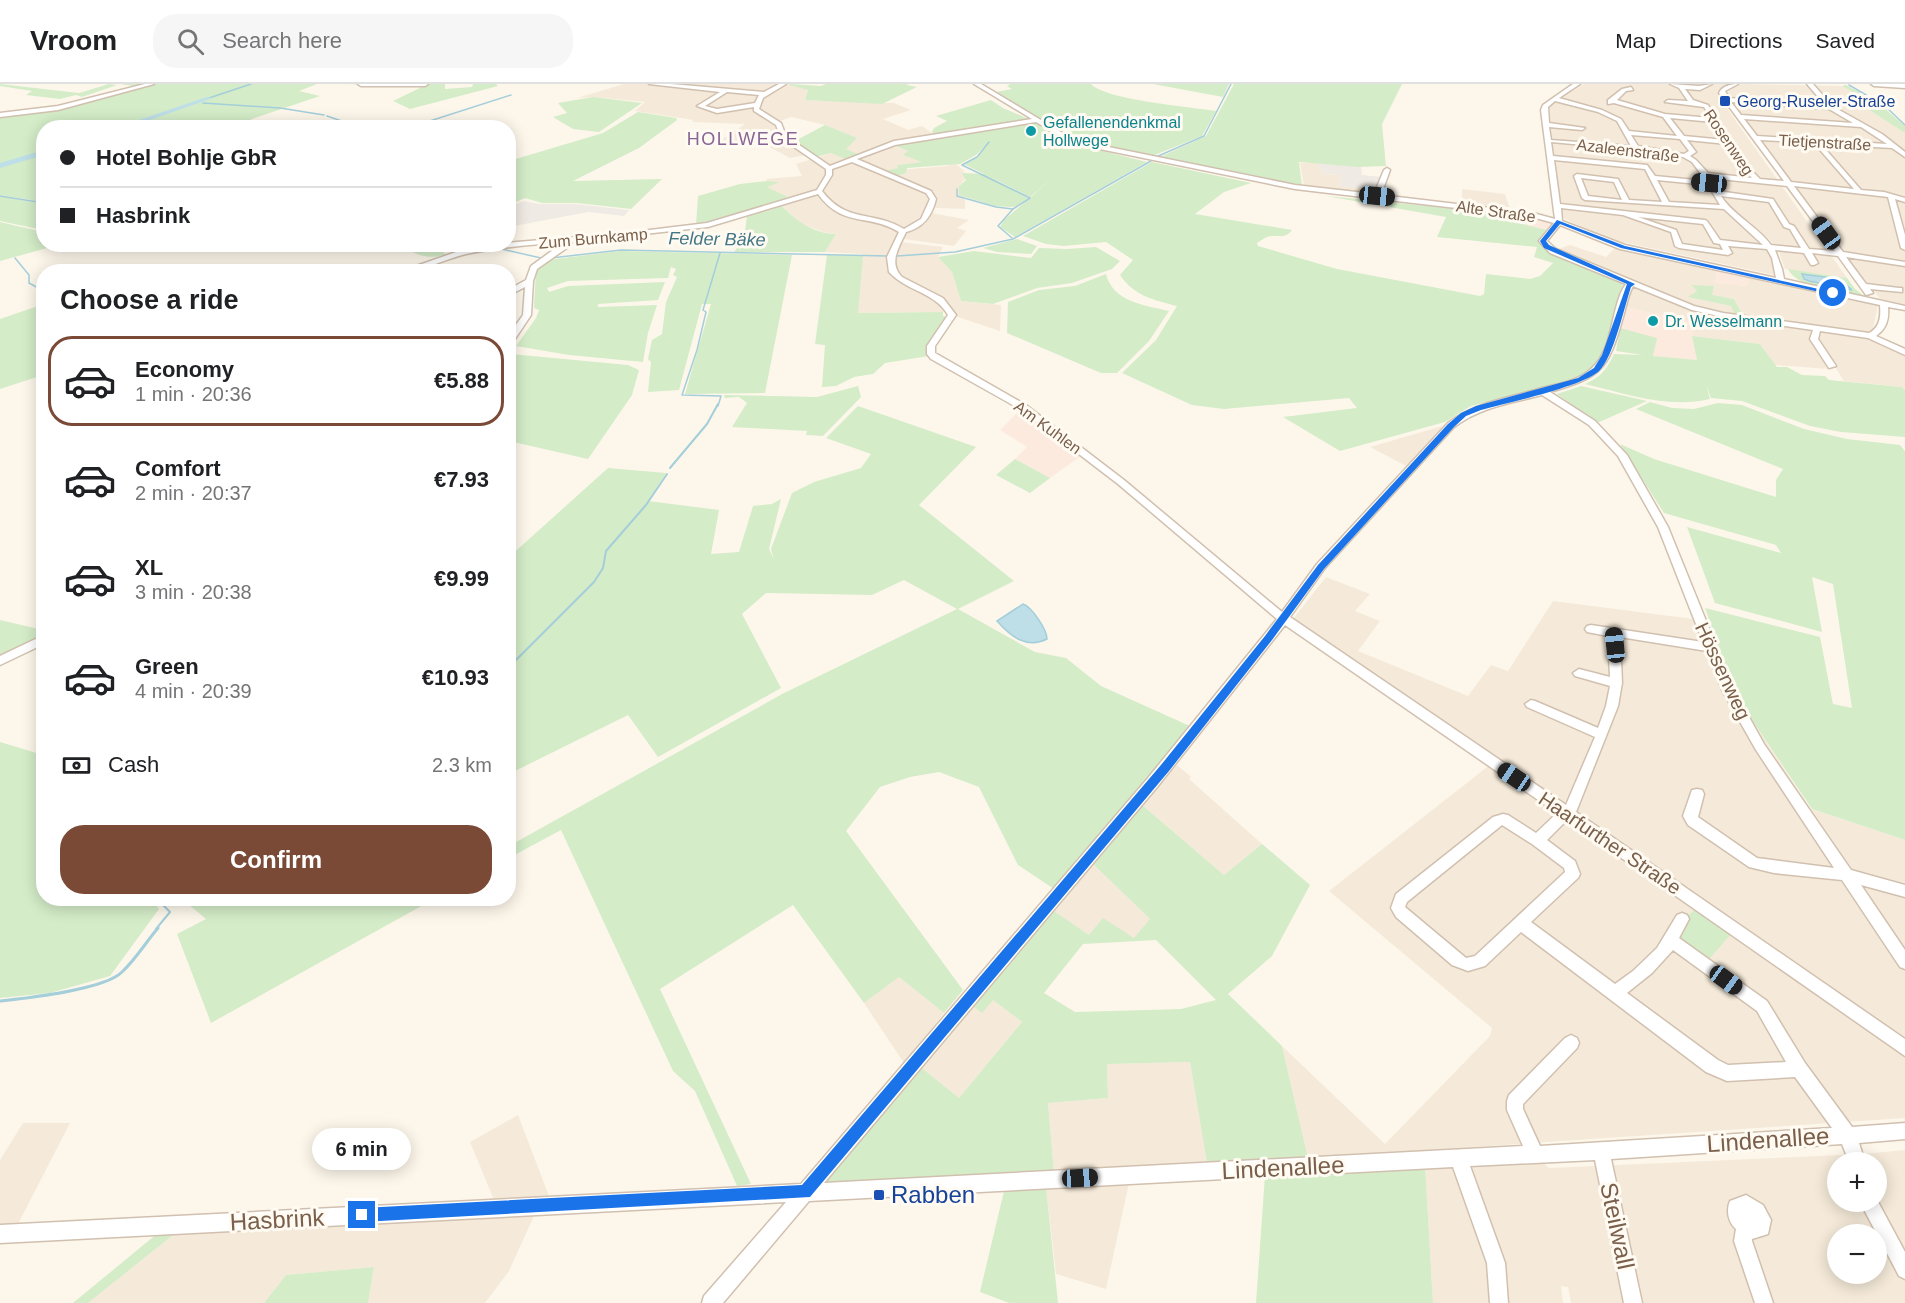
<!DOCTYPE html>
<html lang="en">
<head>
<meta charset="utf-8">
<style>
  :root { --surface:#fff; --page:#f6f6f6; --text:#202124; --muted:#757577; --line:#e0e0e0; --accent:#7a4a37 }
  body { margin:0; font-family:Helvetica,sans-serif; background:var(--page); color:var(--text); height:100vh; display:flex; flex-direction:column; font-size:22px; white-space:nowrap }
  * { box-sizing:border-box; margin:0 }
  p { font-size:20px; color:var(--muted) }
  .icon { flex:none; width:33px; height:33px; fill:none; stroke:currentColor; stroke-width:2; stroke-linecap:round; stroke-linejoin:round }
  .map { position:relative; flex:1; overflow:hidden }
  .panel { position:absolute; left:36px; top:180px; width:480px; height:642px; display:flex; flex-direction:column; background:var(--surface); border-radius:24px; box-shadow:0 3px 15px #0003 }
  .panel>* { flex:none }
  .top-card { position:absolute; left:36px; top:36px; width:480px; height:132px; border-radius:24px; box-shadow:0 3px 15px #0003; display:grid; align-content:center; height:132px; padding:0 24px; background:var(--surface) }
  .fabs { position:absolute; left:1827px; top:1068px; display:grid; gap:12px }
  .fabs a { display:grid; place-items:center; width:60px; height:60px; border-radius:50%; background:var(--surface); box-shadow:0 3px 15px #0003; font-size:30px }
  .end { position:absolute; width:27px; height:27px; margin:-14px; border:8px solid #1a73e8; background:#fff; box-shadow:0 0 0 3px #fff }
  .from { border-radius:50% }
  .bubble { position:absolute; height:42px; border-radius:21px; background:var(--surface); box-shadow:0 3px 15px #0003; font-size:20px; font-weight:700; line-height:42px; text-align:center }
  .car { position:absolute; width:18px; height:36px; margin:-18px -9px; border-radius:8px; box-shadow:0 0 4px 2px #0007; background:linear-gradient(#222 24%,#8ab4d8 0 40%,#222 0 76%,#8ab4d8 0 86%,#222 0) }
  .top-card b { display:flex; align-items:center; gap:21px; height:57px; font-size:22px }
  .top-card b+b { border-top:2px solid var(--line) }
  .top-card i { width:15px; height:15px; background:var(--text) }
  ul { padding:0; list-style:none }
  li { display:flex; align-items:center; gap:18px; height:90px; margin:0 12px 9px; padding:0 12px; border:3px solid transparent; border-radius:24px }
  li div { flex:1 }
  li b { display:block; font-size:22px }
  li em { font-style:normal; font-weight:700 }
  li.on { border-color:var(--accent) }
  li>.icon { width:54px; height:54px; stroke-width:1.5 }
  h2 { padding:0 24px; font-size:27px; line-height:72px }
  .pay { display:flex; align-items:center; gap:15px; height:66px; padding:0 24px; font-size:22px }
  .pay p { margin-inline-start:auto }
  .primary-button { display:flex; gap:12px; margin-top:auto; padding:12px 24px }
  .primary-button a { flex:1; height:69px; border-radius:24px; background:var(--accent); color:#fff; font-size:24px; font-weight:700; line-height:69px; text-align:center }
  header { display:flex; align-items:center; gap:36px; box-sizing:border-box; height:84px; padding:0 30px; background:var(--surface); border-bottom:2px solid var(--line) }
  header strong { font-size:28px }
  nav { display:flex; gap:33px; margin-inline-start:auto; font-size:21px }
  .search { width:420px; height:54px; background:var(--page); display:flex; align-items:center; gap:15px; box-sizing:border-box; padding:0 21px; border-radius:24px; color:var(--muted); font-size:22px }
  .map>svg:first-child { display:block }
  .residential { fill:#f5ead9; fill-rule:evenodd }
  .commercial { fill:#fdeadf }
  .industrial { fill:#efeae3 }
  .green { fill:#d4ecc8; fill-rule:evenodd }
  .water { fill:#bedfe8; stroke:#a4ceda; stroke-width:1.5 }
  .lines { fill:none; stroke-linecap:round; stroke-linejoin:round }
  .stream-far2 { stroke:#a4ceda; stroke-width:1.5 }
  .stream-far1 { stroke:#a4ceda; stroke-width:2 }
  .stream { stroke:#a4ceda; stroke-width:3 }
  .river { fill:#bedfe8; fill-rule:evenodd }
  .minor-casing { stroke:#d1c0af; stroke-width:3 }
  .minor { fill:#fff; fill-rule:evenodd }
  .route { fill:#1a73e8 }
  .transit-dot { fill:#1a4fb4; stroke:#fffbf2; stroke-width:2 }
  .culture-dot { fill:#0f9aa8; stroke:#fffbf2; stroke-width:2 }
  .labels { text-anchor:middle; stroke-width:6; stroke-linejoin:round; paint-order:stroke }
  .far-transit-label { font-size:16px; fill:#164399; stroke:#fffbf2; text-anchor:start }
  .far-culture-label { font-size:16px; fill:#0d838f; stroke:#fffbf2; text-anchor:start }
  .far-street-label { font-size:16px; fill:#7a604c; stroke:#fffbf2 }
  .far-quarter-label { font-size:18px; letter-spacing:1.5px; fill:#886595; stroke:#fffbf2 }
  .far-water-label { font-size:18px; font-style:italic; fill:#427686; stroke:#fffbf2 }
  .street-label { font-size:20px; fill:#7a604c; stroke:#fffbf2 }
  .near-street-label { font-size:24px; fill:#7a604c; stroke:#fffbf2 }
  .near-transit-label { font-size:24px; fill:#164399; stroke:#fffbf2; text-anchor:start }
</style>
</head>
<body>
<header>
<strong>Vroom</strong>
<div class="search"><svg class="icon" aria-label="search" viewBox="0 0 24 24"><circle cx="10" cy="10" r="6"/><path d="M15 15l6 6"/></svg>Search here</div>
<nav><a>Map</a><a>Directions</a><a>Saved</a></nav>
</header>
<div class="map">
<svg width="1905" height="1219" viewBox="0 0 1905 1219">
  <rect width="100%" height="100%" fill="#fdf7eb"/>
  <g class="residential">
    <polygon points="624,0 791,0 808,6 805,16 894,19 911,26 883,35 908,46 922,42 935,51 894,62 908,67 904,71 924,78 898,81 899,84 886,87 947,82 955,79 965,88 963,89 966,94 959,102 959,111 965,113 965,125 936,124 929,121 916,141 906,148 901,158 943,163 938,173 952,188 961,217 1001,221 1000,247 943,228 857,229 863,170 825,168 836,150 823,148 802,140 780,120 811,108 790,114 766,103 778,98 767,97 766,95 802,92 796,80 831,69 845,75 857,70 845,65 856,55 825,41 791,33 775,39 780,52 807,71 790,74 760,58 718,58 745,40 692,38 693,36 635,27 645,18 593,13 577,14"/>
    <polygon points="1584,0 1729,0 1717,8 1721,16 1847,194 1785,185 1777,163 1765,152 1757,152 1773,175 1774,191 1604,154 1561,133 1547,22"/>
    <polygon points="1740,0 1842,2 1858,11 1863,22 1905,49 1905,222 1880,215 1871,203 1902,208 1901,204 1868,200 1728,12 1728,8"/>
    <polygon points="1300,79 1317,79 1324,90 1341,91 1340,102 1376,104 1376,108 1375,111 1304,102"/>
    <polygon points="1462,105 1505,110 1510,125 1462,120"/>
    <polygon points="932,129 969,136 957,144 966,147 954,162 903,155 908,148 925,140"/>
    <polygon points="1570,161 1606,173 1616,163 1717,187 1715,198 1746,202 1750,194 1878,221 1873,245 1866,249 1744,233 1734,215 1711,212 1714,202 1692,202 1697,207 1689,213 1731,222 1735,231 1706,226 1677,218 1557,165"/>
    <polygon points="1634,203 1694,226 1813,246 1810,252 1829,285 1775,281 1760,260 1692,252 1691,239 1626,223"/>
    <polygon points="1819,247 1871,254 1905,269 1905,306 1902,303 1844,297 1817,255"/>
    <polygon points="1446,341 1408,383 1370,363"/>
    <polygon points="1326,493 1370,510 1355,527 1380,537 1358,567 1468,612 1491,581 1508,587 1553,517 1694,535 1736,627 1748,630 1811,725 1905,756 1905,1034 1308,1074 1282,962 1385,1060 1490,952 1492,944 1329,807 1491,680 1445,642 1293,535"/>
    <polygon points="1177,681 1191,693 1189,695 1262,760 1224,791 1142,721"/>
    <polygon points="1093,780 1150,835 1134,855 1089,851 1054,827"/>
    <polygon points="899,893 944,929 904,979 864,919"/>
    <polygon points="993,916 1022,938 959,1014 918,981 970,920"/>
    <polygon points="1190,978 1207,1079 1054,1089 1048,1019 1108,1014 1107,980"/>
    <polygon points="518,1031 549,1112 494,1116 470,1058"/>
    <polygon points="23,1039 70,1039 18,1140 0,1141 0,1076"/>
    <path d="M1905,1066V1219H1571L1568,1203L1561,1202L1563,1219H1433L1425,1080L1461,1077H1542L1549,1084L1862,1070ZM1838,1078H1876V1118H1838ZM1838,1150H1876V1190H1838Z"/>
    <polygon points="1129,1099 1106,1205 1056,1190 1046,1103"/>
    <polygon points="534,1132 509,1187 485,1219 368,1219 374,1183 286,1191 264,1219 88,1219 178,1147"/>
  </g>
  <g class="commercial">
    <polygon points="1511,130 1533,133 1555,138 1547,146 1506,136"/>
    <polygon points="1717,187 1750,194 1747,202 1715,199"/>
    <polygon points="1626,223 1691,238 1697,276 1652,272 1620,244"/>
    <polygon points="1021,325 1049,346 1081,372 1050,394 1015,375 1027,363 1000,346"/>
  </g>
  <g class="industrial">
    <polygon points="1317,79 1361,83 1362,91 1383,93 1376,104 1340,103 1341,91 1324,90"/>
    <polygon points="524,117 539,120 575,120 629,126 624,132 588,128 509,143 509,123"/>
  </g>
  <g class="green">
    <polygon points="0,0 79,9 109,0 117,1 82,13 76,11 60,15 26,11 32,7 0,2"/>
    <polygon points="120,0 317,0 299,7 320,12 252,35 240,43 44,44 43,118 0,111 0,83 33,71 0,82 0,31 46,27 140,3"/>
    <polygon points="349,0 445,0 445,5 472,3 473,0 496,0 498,2 410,25 393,17 426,1 391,3"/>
    <polygon points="791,0 821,2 826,0 908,0 907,1 917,3 882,20 805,16 808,6 789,1"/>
    <path d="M1010,0H1091C1105,16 1192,23 1216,27L1202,52L1152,72L1074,55L996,8L1012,5L1007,2Z"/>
    <polygon points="1153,0 1229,0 1223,13"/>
    <polygon points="1234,0 1402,0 1382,40 1386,82 1358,83 1299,78 1302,102 1160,73 1206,52"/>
    <polygon points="1846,1 1877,18 1905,42 1905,49 1863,22 1858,11 1842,2"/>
    <polygon points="593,13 642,19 599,48 573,45 553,33 567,29 558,19"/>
    <polygon points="991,16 1003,24 1031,36 936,51 932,48 934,44 947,37 936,32"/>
    <polygon points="638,28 676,34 677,36 639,64 573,97 662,95 631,125 577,119 542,119 525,114 509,121 509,77 603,49"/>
    <polygon points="1034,38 1078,61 1147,78 1015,153 1000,143 1004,136 1054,93 1030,113 986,91 1028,114 1017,122 1012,123 995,122 959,111 959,102 966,96 962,89 984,90 964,80 977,74 991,56 976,71 960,80 907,84 906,89 897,92 884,87 898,84 897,81 922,78 903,71 908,67 893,61"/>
    <polygon points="825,41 857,54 846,65 858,70 845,75 831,69 816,73 793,58"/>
    <path d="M1152,78L1251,99L1224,108L1195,130L1292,146C1285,156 1277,150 1267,153C1263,155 1260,157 1257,159L1258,162L1337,185L1480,212L1484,210L1486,190L1530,195L1540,192L1553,179L1534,173L1537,163L1437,153L1446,133L1326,112L1511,130L1506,136L1547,146L1541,157L1548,166L1623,199L1605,264L1593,284L1587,289L1539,306L1471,322L1445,338L1340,367L1283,333L1357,324L1349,314L1224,325L1192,321L1122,289L1156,256L1177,222C1154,216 1134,212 1120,191L1133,176L1106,158L1064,162L1046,160L1023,152Z"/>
    <polygon points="767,97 780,98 767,103 790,114 696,141 698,112 740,100"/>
    <polygon points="0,112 43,120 43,146 0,137"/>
    <path d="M782,122C798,138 813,149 836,150L825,168H734L744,155L747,132Z"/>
    <polygon points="0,138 43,148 44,160 58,161 0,177"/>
    <polygon points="1017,155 1037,162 1031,170 997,168 983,164"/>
    <path d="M399,161H429L446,170C427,177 416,170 399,161Z"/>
    <polygon points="1096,163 1120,177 1112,185 1072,199 1037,204 993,220 961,217 952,188 938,173 974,167 1031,174 1039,164 1067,165"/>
    <polygon points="620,167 792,171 765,309 685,310 711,220 702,220 679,306 648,308 651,278 648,275 652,256 662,250 666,218 677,193 673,191 676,185 671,183 668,194 568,197 547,204 549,208 568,202 665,198 658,216 598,220 598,223 657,221 648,249 643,278 569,271 516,262 536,234 539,226 534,224 536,185 547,176"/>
    <polygon points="827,171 863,172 858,229 943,228 943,232 947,233 926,267 929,272 885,279 873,290 854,293 836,302 822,303 825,261 815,260"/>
    <path d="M1788,185L1847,194L1855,205L1866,213C1846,209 1797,205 1788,185Z"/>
    <path d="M1106,190C1113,218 1144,221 1169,227L1149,257L1117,289H1101L1007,249L1008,218L1039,206L1075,202Z"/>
    <polygon points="1691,201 1714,202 1712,211 1734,215 1744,233 1735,231 1731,222 1688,213 1697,207"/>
    <polygon points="43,216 43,291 0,305 0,235 38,222"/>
    <path d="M1620,244L1657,254L1653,272L1697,276L1692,252L1760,260L1777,283H1787L1802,291L1825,292L1829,296L1902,303L1905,306V353L1841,348L1810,342L1742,317L1711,314L1706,300L1710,315C1668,325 1627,310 1585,300C1601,293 1607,285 1614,270L1643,271L1616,267Z"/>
    <polygon points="511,270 628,281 639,286 632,311 588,375 509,357 508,275"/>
    <polygon points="858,302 861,313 823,352 806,351 807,347 732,343 747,319 739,313 725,314 724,311 817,313"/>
    <polygon points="1581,302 1647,317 1597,339 1557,310"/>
    <polygon points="1650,318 1672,324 1694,325 1718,319 1742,321 1804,345 1847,355 1900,361 1905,367 1905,756 1812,725 1748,630 1731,597 1705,524 1820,553 1833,620 1852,624 1833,500 1812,493 1822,548 1715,519 1687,443 1781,469 1776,461 1664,429 1620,360 1654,375 1776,413 1776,396 1783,385 1636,325"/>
    <polygon points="858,322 976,363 919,421 1014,497 958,525 1035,568 1066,574 1101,602 1192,643 1054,805 1018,781 979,703 939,688 910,693 880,703 846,747 963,906 944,929 899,893 864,919 793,821 660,905 751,1100 737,1102 695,1007 673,987 561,746 509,774 509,762 784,609 957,525 904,496 872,511 766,509 742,530 781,604 658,673 628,631 509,690 508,474 608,384 666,389 648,417 719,426 711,470 739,468 753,422 772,420 781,415 769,465 774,475 771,465 792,409 814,398 861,384 871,370 826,354"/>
    <polygon points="1015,375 1050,394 1030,409 996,391"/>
    <polygon points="0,536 43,546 43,552 0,574"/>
    <polygon points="0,658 43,671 44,814 151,815 159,825 110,892 50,909 0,914"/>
    <path d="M1142,721L1224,791L1262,760L1310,801L1272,872L1228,910L1282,962L1308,1074L1207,1079L1190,978L1107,980L1108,1014L1048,1019L1054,1089L817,1101L918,981L959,1014L1022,938L993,916L982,929L970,920L1054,827L1089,851L1103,834L1134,854L1150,835L1093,780ZM1156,856L1216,916L1181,925L1075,928L1044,909L1083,860Z"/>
    <polygon points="182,815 434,815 211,939 177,850 206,835"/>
    <polygon points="1697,823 1733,848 1709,875 1678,854 1675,845"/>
    <polygon points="1425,1080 1433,1219 1256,1219 1265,1091"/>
    <polygon points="1046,1103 1058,1219 1009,1219 980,1208 1004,1107"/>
    <polygon points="178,1147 88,1219 73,1219 158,1149"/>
    <polygon points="374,1183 368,1219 264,1219 286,1191"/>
  </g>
  <g class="water">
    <polygon points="1802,190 1839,195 1852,206 1809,197 1804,195"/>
    <path d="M1023,520C1032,523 1047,546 1047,555C1027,565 1011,553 997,537Z"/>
  </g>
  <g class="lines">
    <g class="stream-far2">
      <polyline points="1849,1 1885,22 1905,41"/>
      <polyline points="209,14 251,0"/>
      <polyline points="203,19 280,24 324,31"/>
      <polyline points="327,32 362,44"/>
      <polyline points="408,44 511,11"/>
      <polyline points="989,58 977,73 962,81 1030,114 1013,125"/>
      <polyline points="1156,73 1204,52 1231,0"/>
      <polyline points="957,105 957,112 996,123 1013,125 998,142 1012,154"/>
      <polyline points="0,112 44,119"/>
      <polyline points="476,160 487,163"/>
      <polyline points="497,164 541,174"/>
      <polyline points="897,172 955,168 1013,155 1151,77"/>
      <polyline points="15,174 29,191 29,199 42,206"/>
      <polyline points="551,174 621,166 887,172"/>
      <polyline points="718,322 721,312 682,311 697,266 706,228 703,226 720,169"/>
    </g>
    <g class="stream-far1">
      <polyline points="670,384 707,340 718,320"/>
      <polyline points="508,584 594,498 603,484 606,467 646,421 667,390"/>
      <polyline points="156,845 170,828 163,821 161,814"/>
    </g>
    <path class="stream" d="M0,917C27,914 104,906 122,888C136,875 146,858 158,844"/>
    <g class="river">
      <polygon points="207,13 213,14 127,44 115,44"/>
      <polygon points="44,66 44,71 0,84 0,79"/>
    </g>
    <defs>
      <g id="minor">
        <polygon points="145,0 154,0 58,26 0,33 0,29 58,22"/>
        <polygon points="358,0 428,0 425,2 361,2"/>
        <path d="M649,0H671L764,8L779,0H786L763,14L759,25L781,39L786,52L830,82L894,57L1032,35L974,0H981L1069,53L1084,58L1295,101L1374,110L1384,86L1387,84L1390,86L1381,111L1533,129L1555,135L1541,26L1543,21L1573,0H1580L1559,14L1602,26L1621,35L1629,47L1677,52L1663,33L1614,19L1608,20V16L1622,5L1631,3L1633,6L1626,7L1617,16L1665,30L1711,34L1704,23L1665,18L1668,16L1688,17L1679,4L1670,0L1699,2L1712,0L1700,6L1685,5L1693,16L1708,21L1747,82L1760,95L1784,97L1719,9C1722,2 1731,0 1738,0L1725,7L1729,14L1825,21L1807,0H1813L1832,22L1882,50L1905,68V73L1892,64L1821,60L1861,106L1884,108L1905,114V118L1895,115L1905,151V166L1901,164L1888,113L1794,102L1843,168L1905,178V182L1846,173L1866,200L1899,204H1902V208L1870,205L1873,209L1866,211L1838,172L1812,169L1818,179L1814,181H1811L1804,169L1775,166L1782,185L1784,195L1905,222V226L1888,223C1889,235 1887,244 1876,252L1905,265V271L1868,254L1820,247L1818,255L1836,282L1829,284L1810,255L1813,246L1723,233L1692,226L1633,202C1628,211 1626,223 1623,233C1608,286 1602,293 1550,308L1595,337L1627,371L1668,443L1734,606L1764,660L1851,786L1905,801V813L1861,801L1905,866V885L1900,883L1842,796L1774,789L1749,783L1688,741L1683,732L1692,706L1697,705L1702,706L1704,710L1698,733L1757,774L1834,784L1756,666L1722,606L1707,567L1620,553L1622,599L1618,622L1576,728L1905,955V972L1567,736L1547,756L1575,777L1580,790L1578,794L1531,838L1615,900L1633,887L1657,864L1677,831L1682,829L1687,831L1689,835L1679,854L1767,917L1805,979L1852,1043L1905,1039V1055L1859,1059L1865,1078H1849L1842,1060L1611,1075L1642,1219H1624L1595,1076L1470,1082L1505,1179L1508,1219H1490L1487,1179L1453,1083L809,1117L723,1219H702L704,1212L786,1118L0,1159V1141L801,1100L1148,694L1277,535L1118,400L1020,325L931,275L927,270V262L948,231C935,208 906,207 889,188L887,173L899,148C868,129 842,144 818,110L708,143L571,158V161L537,185L533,197L531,231L511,261H508V252L523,231L525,203L508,212V206L526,196L531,182L564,158C531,161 499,163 466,170C444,175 422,188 399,188L459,167L494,160L625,149L707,139L817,106L826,91V85L781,54L776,41L754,27V23L717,29L697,22L720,8ZM727,8L759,11L755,19L717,25L705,22ZM1555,17L1598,28L1617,37L1631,62L1551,56L1549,43L1582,46L1585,44L1549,39L1548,23ZM1731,18L1829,25L1853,39L1741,31ZM1670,34L1713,38L1725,56L1684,52ZM1744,35L1861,43L1887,60L1757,52ZM1036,38L1065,55L1080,61L1295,105L1532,133L1554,139L1539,157L1550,169L1626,200C1611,220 1614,265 1592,284C1579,297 1558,300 1542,304C1510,314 1475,318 1448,339L1317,480L1282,528L1124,396L1026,321L935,269V262L956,231L943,214L902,193C888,179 899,163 906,148C923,144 932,132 936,115L931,107L857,75L895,61ZM1631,51L1680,55L1689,67L1684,70L1638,62ZM1687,56L1727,60L1743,84L1752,94L1708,89L1696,76L1690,72L1696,68ZM1760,56L1814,59L1854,105L1791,98ZM1551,58L1650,67L1683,73L1692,78L1706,97L1655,92L1647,81L1553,72ZM1554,76L1645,85L1662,118L1629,116L1618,95L1577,90L1574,92L1582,114L1585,116L1724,125L1763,161L1720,156L1707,137L1705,136L1560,120ZM852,78L926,109L930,115L921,135L904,145C873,126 847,140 822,107L832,91V85ZM1581,94L1614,98L1622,116L1588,112ZM1710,94L1787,102L1835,167L1809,165L1794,142L1789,140L1773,115L1718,107L1715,102L1716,100ZM1657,96L1708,101L1720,121L1669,118ZM1721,112L1769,118L1784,143L1790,145L1801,164L1771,161C1757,142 1733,131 1721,112ZM1561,124L1623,131L1671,148L1675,162L1679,164L1728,171L1732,169L1728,162L1767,165L1772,174L1776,194L1625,161L1562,137ZM1638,133L1703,140L1714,159L1720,160L1723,166L1682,160L1676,146ZM1560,141L1620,165L1880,221C1881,233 1880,243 1869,249L1723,229L1694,222L1556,165L1547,157ZM1542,311L1589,341L1618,372L1658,443L1703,558L1591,541L1587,542L1585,545L1587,548L1608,552L1610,593L1579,585L1573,589L1575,592L1610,602L1606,622L1598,644L1535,617L1531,616L1525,620L1527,623L1595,653L1566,721L1290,533L1325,484L1454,343C1480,323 1511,319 1542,311ZM1285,541L1557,729L1536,749L1508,731L1503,730L1493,733L1396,810L1391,824L1396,833L1452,881L1468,887L1485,882L1521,848L1706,988L1727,997L1795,993L1832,1044L1540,1062L1523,1025V1020L1577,964L1579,959L1577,954L1571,951L1565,954L1509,1011L1507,1017V1026L1523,1062L824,1099L1158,702ZM1502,741L1532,760L1564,784L1565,788L1475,872L1466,874L1405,823L1407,818ZM1673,866L1757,927L1786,978L1728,981L1718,976L1627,909L1652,889Z"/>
        <polygon points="1871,0 1905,0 1905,4 1874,2"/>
        <polygon points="269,186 290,188 266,188"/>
        <polygon points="44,551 44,560 0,581 0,572"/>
        <path d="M1746,1111L1763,1121L1771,1136L1768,1150L1752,1155V1157L1773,1219H1755L1734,1157L1736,1145C1728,1138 1726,1126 1730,1117Z"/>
        <polygon points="1876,1114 1905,1168 1905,1195 1899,1192 1860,1118 1876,1118"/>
      </g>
    </defs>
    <use href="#minor" class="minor-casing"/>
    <use href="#minor" class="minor"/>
  </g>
  <path class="route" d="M1557,136L1625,162L1837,209L1833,211L1621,164L1560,140L1546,157L1549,161L1635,200L1631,203C1624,224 1614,271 1600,286C1586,302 1506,319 1481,326L1466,332L1454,343L1324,485L1272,556L1169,687L810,1113L362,1138L357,1136L355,1131L357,1126L362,1124L802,1101L1161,681L1265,552L1318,481L1448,340L1461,329L1476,322L1578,294L1594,284L1602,271L1627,200L1544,164L1540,157Z"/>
  <g class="transit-dot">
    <rect x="1719" y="11" width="12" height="12" rx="3"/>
    <rect x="873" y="1105" width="12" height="12" rx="3"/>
  </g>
  <g class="culture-dot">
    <circle cx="1031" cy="47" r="6"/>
    <circle cx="1653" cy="237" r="6"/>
  </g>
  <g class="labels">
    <g class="far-transit-label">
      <text x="1737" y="23">Georg-Ruseler-Straße</text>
    </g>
    <g class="far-culture-label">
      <text x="1043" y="44">Gefallenendenkmal<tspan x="1043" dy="18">Hollwege</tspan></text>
      <text x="1665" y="243">Dr. Wesselmann</text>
    </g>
    <g class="far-street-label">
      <text transform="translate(1729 58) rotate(56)" y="6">Rosenweg</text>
      <text transform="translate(1825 58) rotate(3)" y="6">Tietjenstraße</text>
      <text transform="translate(1628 66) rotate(7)" y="6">Azaleenstraße</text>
      <text transform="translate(1496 127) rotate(8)" y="6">Alte Straße</text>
      <text transform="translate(593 154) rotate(-5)" y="6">Zum Burnkamp</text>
      <text transform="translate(1048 343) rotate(36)" y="6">Am Kuhlen</text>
    </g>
    <g class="far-quarter-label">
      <text x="743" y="61">HOLLWEGE</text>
    </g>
    <g class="far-water-label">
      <text transform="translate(717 155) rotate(1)" y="6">Felder Bäke</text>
    </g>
    <g class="street-label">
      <text transform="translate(1723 587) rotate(65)" y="7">Hössenweg</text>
      <text transform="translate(1610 759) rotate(34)" y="7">Haarfurther Straße</text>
    </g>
    <g class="near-street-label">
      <text transform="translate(1768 1056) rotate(-4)" y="8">Lindenallee</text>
      <text transform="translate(1283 1084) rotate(-3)" y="8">Lindenallee</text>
      <text transform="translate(277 1136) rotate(-3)" y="8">Hasbrink</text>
      <text transform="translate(1617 1142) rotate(78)" y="8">Steilwall</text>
    </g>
    <g class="near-transit-label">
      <text x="891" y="1119">Rabben</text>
    </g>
  </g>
</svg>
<div class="fabs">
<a>+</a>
<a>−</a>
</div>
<i class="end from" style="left:1833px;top:209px"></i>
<i class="end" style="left:362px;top:1131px"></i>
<div class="bubble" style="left:312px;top:1044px;width:99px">6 min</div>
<i class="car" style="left:1709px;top:99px;rotate:276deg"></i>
<i class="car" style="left:1377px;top:112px;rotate:96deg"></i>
<i class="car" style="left:1826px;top:149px;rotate:324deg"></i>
<i class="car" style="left:1615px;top:561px;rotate:354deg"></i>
<i class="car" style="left:1514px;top:693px;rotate:304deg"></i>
<i class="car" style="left:1726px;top:896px;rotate:126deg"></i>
<i class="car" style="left:1080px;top:1094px;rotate:87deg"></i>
<div class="top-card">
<b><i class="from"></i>Hotel Bohlje GbR</b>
<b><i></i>Hasbrink</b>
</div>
<section class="panel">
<h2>Choose a ride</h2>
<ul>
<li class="on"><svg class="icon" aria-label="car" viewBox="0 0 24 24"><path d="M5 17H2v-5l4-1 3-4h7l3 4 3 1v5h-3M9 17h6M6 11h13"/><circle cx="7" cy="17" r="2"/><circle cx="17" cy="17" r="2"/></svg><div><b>Economy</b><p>1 min · 20:36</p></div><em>€5.88</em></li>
<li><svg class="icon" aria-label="car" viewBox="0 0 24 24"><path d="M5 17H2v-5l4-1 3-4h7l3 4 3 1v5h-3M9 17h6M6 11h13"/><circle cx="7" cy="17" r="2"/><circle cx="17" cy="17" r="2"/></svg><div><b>Comfort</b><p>2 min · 20:37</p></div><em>€7.93</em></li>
<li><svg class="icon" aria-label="car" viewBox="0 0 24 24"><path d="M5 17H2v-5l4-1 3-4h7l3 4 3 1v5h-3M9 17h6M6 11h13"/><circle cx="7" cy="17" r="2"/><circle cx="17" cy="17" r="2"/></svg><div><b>XL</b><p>3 min · 20:38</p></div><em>€9.99</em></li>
<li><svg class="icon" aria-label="car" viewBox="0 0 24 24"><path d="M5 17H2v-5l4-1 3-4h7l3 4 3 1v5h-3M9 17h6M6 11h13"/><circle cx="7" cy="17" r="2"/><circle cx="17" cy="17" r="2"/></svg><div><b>Green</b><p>4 min · 20:39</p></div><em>€10.93</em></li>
</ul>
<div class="pay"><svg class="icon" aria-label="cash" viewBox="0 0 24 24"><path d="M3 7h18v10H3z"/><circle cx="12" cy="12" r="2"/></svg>Cash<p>2.3 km</p></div>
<div class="primary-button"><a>Confirm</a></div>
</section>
</div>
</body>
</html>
